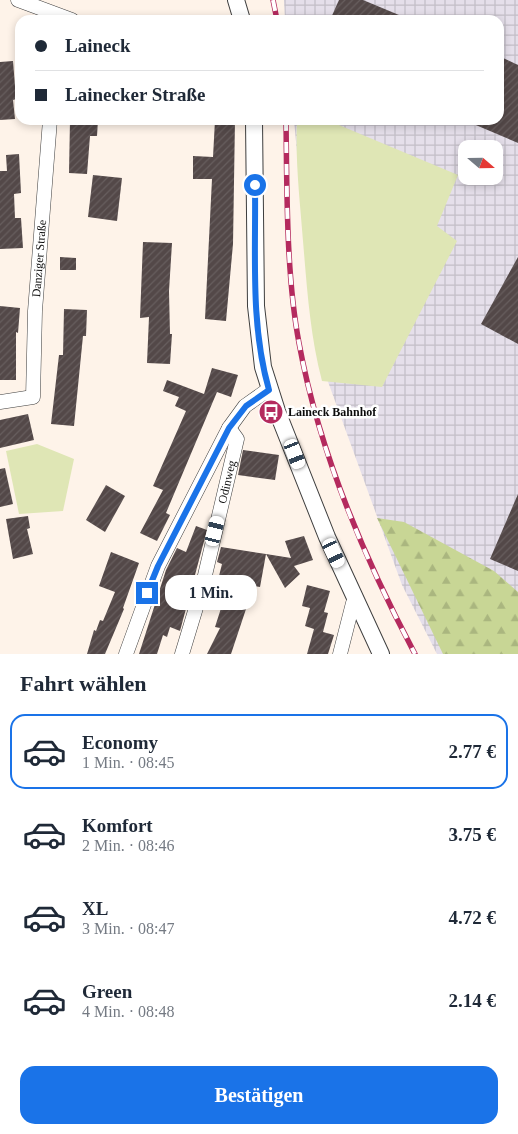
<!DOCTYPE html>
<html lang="de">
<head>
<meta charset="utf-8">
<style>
  :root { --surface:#fff; --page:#f6f6f7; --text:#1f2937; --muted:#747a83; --line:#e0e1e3; --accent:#1a73e8 }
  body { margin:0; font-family:Georgia,serif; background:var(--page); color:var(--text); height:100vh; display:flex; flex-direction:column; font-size:19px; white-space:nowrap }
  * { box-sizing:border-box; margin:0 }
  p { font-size:16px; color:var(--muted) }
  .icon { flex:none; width:28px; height:28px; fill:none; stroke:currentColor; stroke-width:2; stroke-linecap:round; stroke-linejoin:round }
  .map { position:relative; height:654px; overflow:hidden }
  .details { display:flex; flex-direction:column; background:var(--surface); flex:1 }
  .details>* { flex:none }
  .hud { position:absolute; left:15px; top:15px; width:489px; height:110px; border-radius:15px; box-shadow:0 2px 8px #0003; display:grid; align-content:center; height:110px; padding:0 20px; background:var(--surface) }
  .needle { width:32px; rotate:110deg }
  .controls { position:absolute; left:458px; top:140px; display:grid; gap:10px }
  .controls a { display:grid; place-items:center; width:45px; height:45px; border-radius:10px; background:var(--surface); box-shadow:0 2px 8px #0003; font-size:25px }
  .end { position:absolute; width:22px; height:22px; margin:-11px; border:6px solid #1a73e8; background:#fff; box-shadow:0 0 0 2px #fff }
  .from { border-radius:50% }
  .bubble { position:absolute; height:35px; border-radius:15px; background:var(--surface); box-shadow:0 2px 8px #0003; font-size:16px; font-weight:700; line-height:35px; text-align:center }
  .car { position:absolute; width:15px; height:30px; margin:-15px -8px; border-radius:6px; box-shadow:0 0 4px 1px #0007; background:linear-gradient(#fff 24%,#345 0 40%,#fff 0 76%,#345 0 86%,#fff 0) }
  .hud b { display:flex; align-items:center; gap:18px; height:48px; font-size:19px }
  .hud b+b { border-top:1px solid var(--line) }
  .hud i { width:12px; height:12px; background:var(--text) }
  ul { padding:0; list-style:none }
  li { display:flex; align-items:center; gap:15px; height:75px; margin:0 10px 8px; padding:0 10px; border:2px solid transparent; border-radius:15px }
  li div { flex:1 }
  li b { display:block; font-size:19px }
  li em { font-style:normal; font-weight:700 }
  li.current { border-color:var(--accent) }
  li>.icon { width:45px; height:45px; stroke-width:1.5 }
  h2 { padding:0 20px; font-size:22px; line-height:60px }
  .button { display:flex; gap:10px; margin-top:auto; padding:10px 20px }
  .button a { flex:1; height:58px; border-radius:15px; background:var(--accent); color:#fff; font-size:20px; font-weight:700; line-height:58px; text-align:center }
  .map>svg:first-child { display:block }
  .industrial { fill:url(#industrial-grid); fill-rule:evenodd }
  .grass { fill:#dfe6b5 }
  .forest { fill:url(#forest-firs) }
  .building { fill:url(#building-hatch) }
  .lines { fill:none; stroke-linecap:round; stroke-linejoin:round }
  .minor-casing { stroke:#3e3e3e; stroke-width:15 }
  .tertiary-casing { stroke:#3e3e3e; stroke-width:18 }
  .minor { stroke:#fff; stroke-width:14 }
  .tertiary { stroke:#fff; stroke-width:16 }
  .rail-casing { stroke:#b42a5e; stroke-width:5.5 }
  .rail { stroke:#fff; stroke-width:4; stroke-dasharray:11; stroke-linecap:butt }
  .route { stroke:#1a73e8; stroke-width:6 }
  .labels { text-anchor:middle; stroke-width:5; stroke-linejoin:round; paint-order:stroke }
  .street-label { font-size:12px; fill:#0b0b0b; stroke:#fff }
  .poi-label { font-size:12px; font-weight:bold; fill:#0b0b0b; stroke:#fff; text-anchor:start }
</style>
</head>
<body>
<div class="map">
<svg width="518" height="654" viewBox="0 0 518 654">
  <defs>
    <pattern id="industrial-grid" width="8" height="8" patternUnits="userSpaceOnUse" patternTransform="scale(1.25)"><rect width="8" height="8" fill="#e5dfea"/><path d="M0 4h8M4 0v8" fill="none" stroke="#c3bec7"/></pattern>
    <pattern id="forest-firs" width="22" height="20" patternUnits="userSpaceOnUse" patternTransform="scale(1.25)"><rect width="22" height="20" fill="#c8d695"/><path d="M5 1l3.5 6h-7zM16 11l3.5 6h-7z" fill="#aab67f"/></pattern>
    <pattern id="building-hatch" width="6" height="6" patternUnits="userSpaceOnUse" patternTransform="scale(1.25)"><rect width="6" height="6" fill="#534848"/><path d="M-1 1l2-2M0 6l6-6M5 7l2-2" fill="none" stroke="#675e5e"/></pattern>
  </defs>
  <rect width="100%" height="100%" fill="#fef3e9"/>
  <path class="industrial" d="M284,0H518V654H437L402,585L315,346L294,120H499V20H285ZM466,149H494V176H466Z"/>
  <g class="grass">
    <path d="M297,120H327L458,175L437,226L457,241L382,387L322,381C310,335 307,288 303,241C300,201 295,161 297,120Z"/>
    <polygon points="37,444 74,459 63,511 19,514 6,451"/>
  </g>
  <polygon class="forest" points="377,518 404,522 494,571 518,592 518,654 443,654"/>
  <g class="building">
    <polygon points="339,0 363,0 411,20 330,20"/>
    <polygon points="499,56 518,65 518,143 464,120 499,120"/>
    <polygon points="13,61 16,99 13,100 15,119 0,120 0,62"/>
    <polygon points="70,120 98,120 97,136 90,136 87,174 69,173"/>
    <polygon points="215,120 235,120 233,244 226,321 205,319 212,179 193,179 193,156 213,157"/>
    <polygon points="19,154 21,193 14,194 15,218 21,218 23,248 0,249 0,171 7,171 6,155"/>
    <polygon points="93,175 122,178 117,221 88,217"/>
    <polygon points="143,242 172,243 169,291 170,334 172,334 170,364 147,363 149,317 140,318"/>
    <polygon points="60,257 76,258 76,270 60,270"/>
    <polygon points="518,257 518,344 481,324"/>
    <polygon points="0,306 20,308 18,333 16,332 16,380 0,380"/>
    <polygon points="64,309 87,310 86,336 83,336 74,426 51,424 59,355 63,355"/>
    <polygon points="212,368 238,375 231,397 217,392 166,513 170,515 157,541 140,533 163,490 153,486 186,411 175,406 179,397 163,391 167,380 204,394"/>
    <polygon points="28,414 34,440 0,448 0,420"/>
    <polygon points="243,450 279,455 275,480 238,475"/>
    <polygon points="5,468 13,504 0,507 0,469"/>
    <polygon points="106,485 125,496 105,532 86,520"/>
    <polygon points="518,494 518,571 490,559"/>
    <polygon points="28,516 30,528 27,529 33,554 13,559 6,519"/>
    <polygon points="196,526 207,530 180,631 170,627 167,637 163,635 157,654 139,654 166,570 177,548 186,552"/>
    <polygon points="304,536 313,560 294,566 300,574 285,588 266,554 291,558 285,541"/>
    <polygon points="221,547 266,554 260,587 218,580 222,564 217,562"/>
    <polygon points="111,552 139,563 123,608 124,609 105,654 87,654 94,630 96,631 100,620 103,621 115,592 99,586"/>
    <polygon points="307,585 330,591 324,612 328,613 323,632 334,635 328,654 307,654 314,629 305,626 310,608 302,606"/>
    <polygon points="223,602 246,609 231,654 207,654 220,628 215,627"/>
  </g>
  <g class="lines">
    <defs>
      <g id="minor">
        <polyline points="18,0 72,20"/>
        <path id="s1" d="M0,402L33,397L35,311L50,120"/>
        <polyline points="126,654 158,566 229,428 245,406 269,389"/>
        <path id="s2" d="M182,654L202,588L237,439L229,428"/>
        <polyline points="340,654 353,603 356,600"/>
      </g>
      <g id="tertiary">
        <polyline points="236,0 242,20"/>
        <polyline points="254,120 256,306 263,367 277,411 327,537 381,654"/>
      </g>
    </defs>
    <use href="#minor" class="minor-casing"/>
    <use href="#tertiary" class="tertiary-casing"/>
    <use href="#minor" class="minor"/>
    <use href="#tertiary" class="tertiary"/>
    <defs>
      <g id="rail">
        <polyline points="273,0 277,20"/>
        <path d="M286,120C287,191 286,274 299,343C319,452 363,556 415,654"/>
      </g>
    </defs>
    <use href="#rail" class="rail-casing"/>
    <use href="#rail" class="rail"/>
  </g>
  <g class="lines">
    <path class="route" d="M147,593L158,566L229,428L246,406L269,390C250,324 256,253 255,185"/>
  </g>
  <defs>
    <symbol id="bus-disc" viewBox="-11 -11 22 22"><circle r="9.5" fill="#b42a5e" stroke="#fff"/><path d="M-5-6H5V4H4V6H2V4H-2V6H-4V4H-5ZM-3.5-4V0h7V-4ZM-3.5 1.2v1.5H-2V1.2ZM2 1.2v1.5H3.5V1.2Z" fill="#fff"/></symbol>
  </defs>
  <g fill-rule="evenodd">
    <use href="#bus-disc" x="257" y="398" width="28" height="28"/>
  </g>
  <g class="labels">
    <g class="street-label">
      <text dy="4" stroke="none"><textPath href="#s1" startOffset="172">Danziger Straße</textPath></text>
      <text dy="4" stroke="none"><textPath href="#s2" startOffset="178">Odinweg</textPath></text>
    </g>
    <g class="poi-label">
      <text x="288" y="416">Laineck Bahnhof</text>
    </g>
  </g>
</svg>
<div class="controls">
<a><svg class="needle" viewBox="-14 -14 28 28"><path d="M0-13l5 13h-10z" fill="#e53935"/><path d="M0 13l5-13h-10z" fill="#747a83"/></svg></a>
</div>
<i class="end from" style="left:255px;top:185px"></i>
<i class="end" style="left:147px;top:593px"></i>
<div class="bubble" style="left:165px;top:575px;width:92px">1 Min.</div>
<i class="car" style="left:295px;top:454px;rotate:159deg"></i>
<i class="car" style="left:215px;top:531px;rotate:14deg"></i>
<i class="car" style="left:334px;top:553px;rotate:155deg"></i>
<div class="hud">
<b><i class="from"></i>Laineck</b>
<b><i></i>Lainecker Straße</b>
</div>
</div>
<section class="details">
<h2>Fahrt wählen</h2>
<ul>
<li class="current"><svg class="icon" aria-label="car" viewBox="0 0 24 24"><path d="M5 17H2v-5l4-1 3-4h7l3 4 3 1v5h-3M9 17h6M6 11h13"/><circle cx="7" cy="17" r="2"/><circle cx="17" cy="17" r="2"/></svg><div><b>Economy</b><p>1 Min. · 08:45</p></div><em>2.77 €</em></li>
<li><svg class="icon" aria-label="car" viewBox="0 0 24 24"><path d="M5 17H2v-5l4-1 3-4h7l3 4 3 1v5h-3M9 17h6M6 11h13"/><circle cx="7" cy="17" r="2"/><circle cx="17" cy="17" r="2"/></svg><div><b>Komfort</b><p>2 Min. · 08:46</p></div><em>3.75 €</em></li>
<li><svg class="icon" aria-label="car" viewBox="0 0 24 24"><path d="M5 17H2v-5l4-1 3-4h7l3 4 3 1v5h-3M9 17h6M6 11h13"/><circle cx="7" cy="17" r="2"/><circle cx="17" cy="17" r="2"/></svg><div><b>XL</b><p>3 Min. · 08:47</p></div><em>4.72 €</em></li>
<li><svg class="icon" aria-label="car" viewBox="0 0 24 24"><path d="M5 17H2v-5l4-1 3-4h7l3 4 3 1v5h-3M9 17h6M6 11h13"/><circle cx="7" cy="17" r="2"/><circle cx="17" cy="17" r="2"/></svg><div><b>Green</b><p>4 Min. · 08:48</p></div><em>2.14 €</em></li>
</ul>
<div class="button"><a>Bestätigen</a></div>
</section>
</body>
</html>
